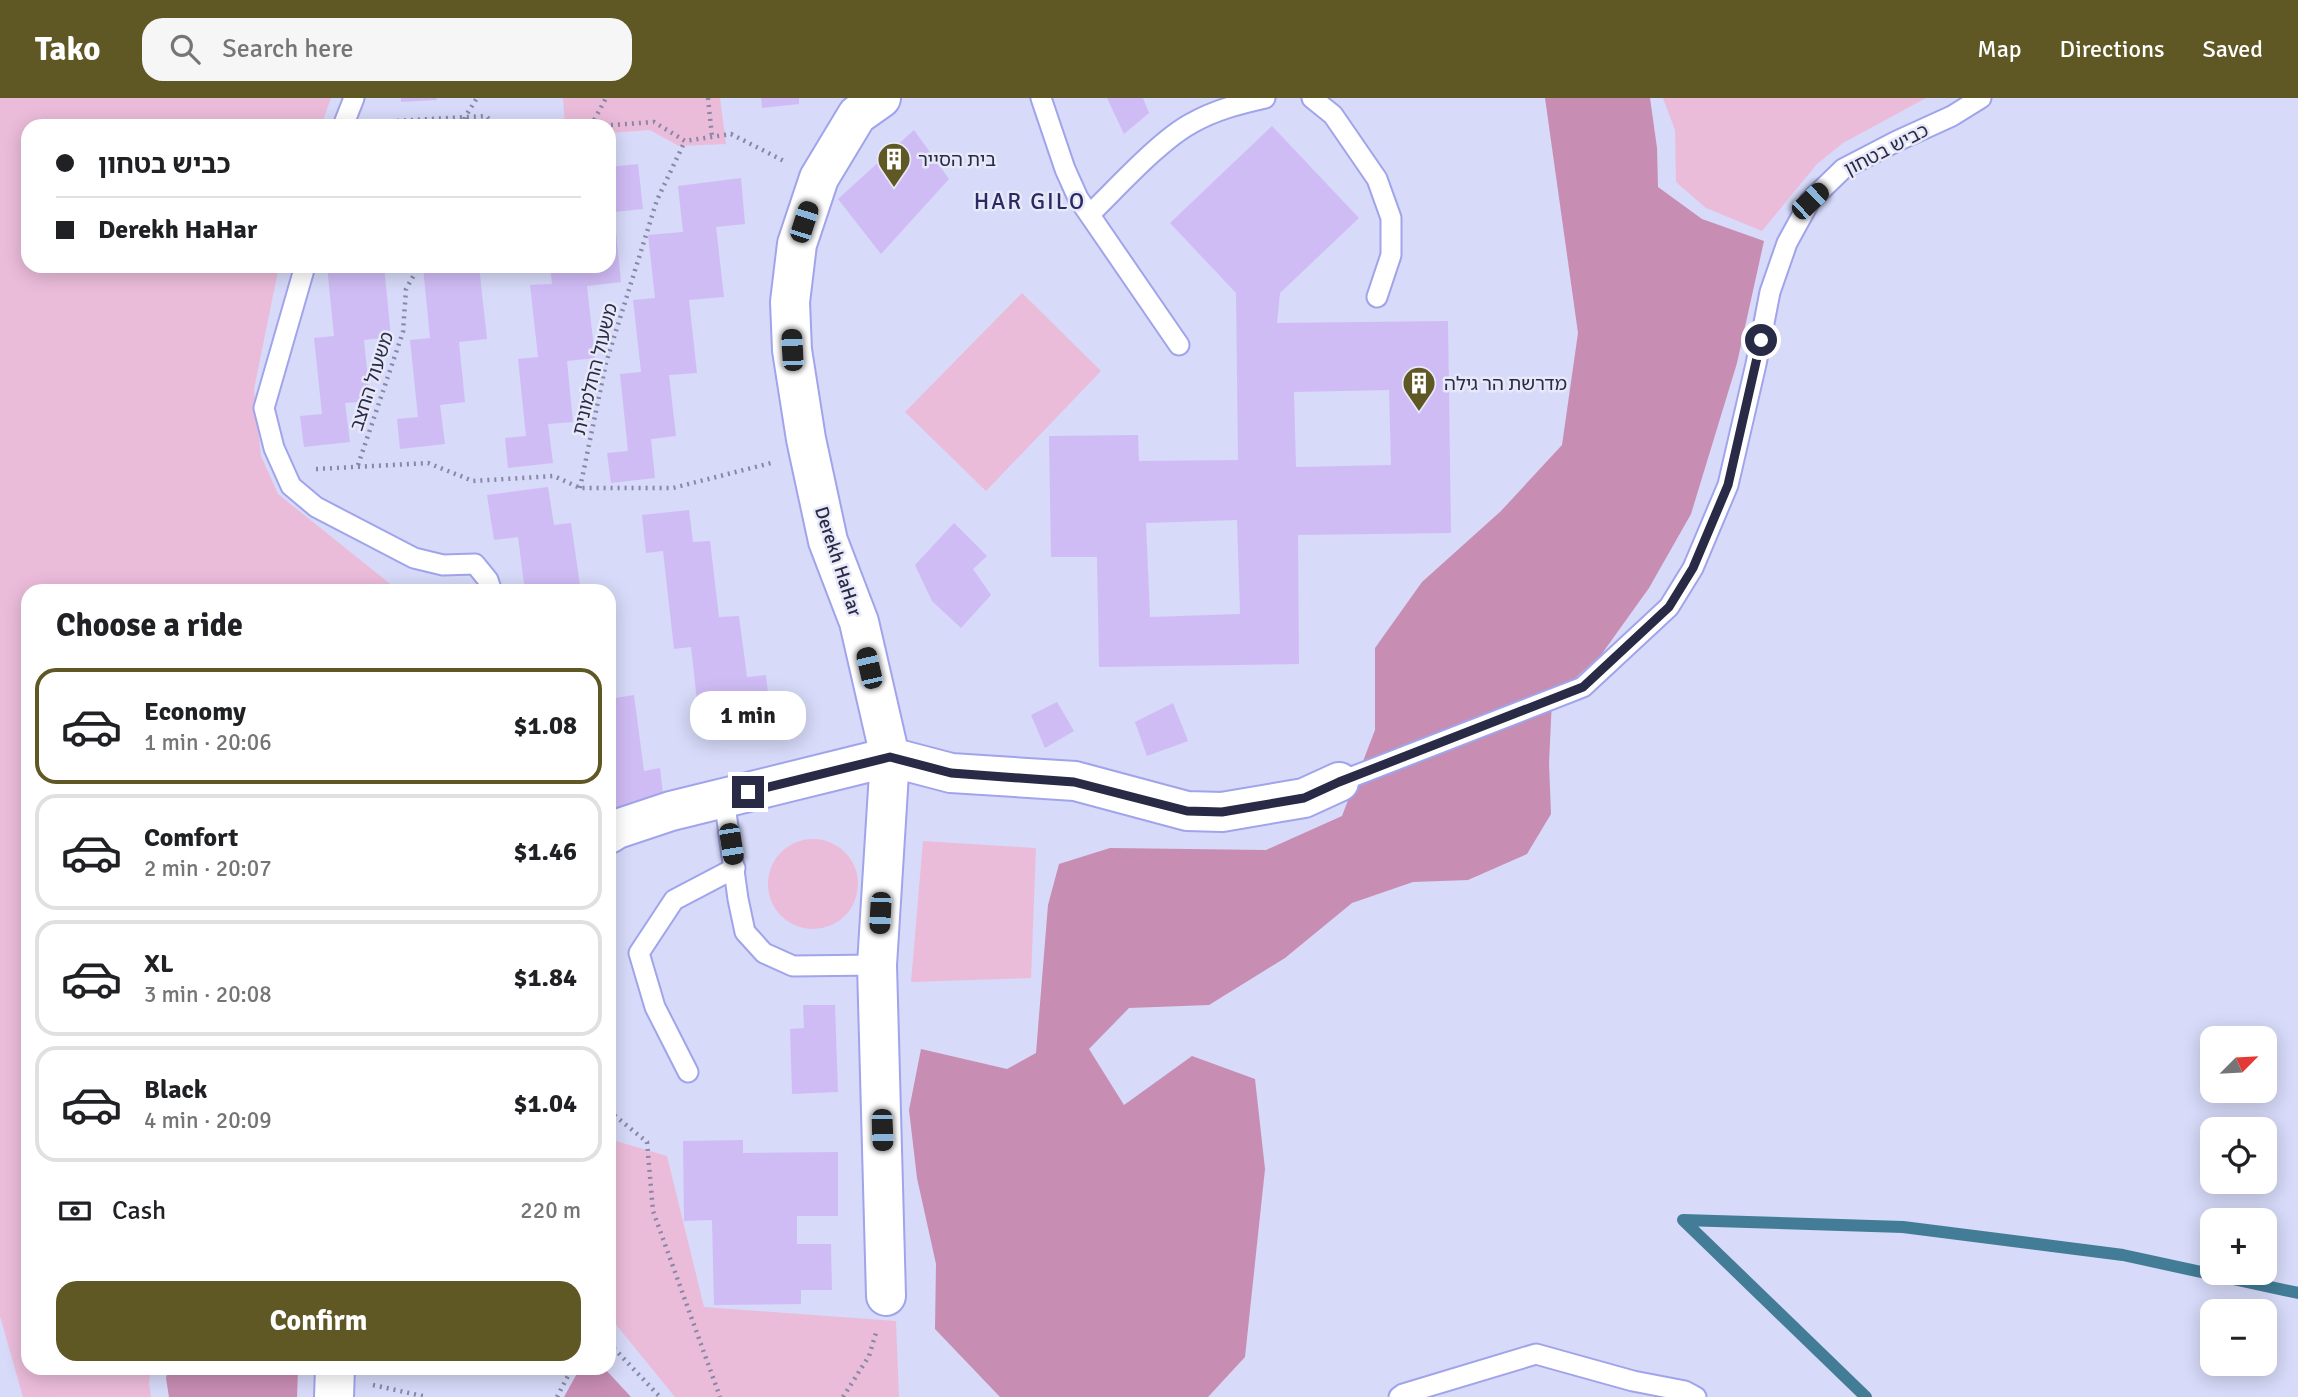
<!DOCTYPE html>
<html lang="en">
<head>
<meta charset="utf-8">
<style>
  :root { --surface:#fff; --page:#f6f6f6; --text:#202124; --muted:#757577; --line:#e0e0e0; --accent:#5f5724 }
  body { margin:0; font-family:Signika,"Noto Sans Hebrew",sans-serif; background:var(--page); color:var(--text); height:100vh; display:flex; flex-direction:column; font-size:26px; white-space:nowrap }
  * { box-sizing:border-box; margin:0 }
  p { font-size:23px; color:var(--muted) }
  .icon { flex:none; width:38px; height:38px; fill:none; stroke:currentColor; stroke-width:2; stroke-linecap:round; stroke-linejoin:round }
  .map { position:relative; flex:1; overflow:hidden }
  .sheet { position:absolute; left:21px; top:486px; width:595px; height:791px; display:flex; flex-direction:column; background:var(--surface); border-radius:21px; box-shadow:0 4px 18px #0003 }
  .sheet>* { flex:none }
  .banner { position:absolute; left:21px; top:21px; width:595px; height:154px; border-radius:21px; box-shadow:0 4px 18px #0003; display:grid; align-content:center; height:154px; padding:0 35px; background:var(--surface) }
  .needle { width:46px; rotate:66deg }
  .tools { position:absolute; left:2200px; top:928px; display:grid; gap:14px }
  .tools a { display:grid; place-items:center; width:77px; height:77px; border-radius:14px; background:var(--surface); box-shadow:0 4px 18px #0003; font-size:35px }
  .end { position:absolute; width:32px; height:32px; margin:-16px; border:9px solid #292a46; background:#fff; box-shadow:0 0 0 4px #fff }
  .from { border-radius:50% }
  .bubble { position:absolute; height:49px; border-radius:21px; background:var(--surface); box-shadow:0 4px 18px #0003; font-size:23px; font-weight:700; line-height:49px; text-align:center }
  .car { position:absolute; width:21px; height:42px; margin:-21px -10px; border-radius:9px; box-shadow:0 0 5px 2px #0007; background:linear-gradient(#222 24%,#8ab4d8 0 40%,#222 0 76%,#8ab4d8 0 86%,#222 0) }
  .banner b { display:flex; align-items:center; gap:24px; height:66px; font-size:26px }
  .banner b+b { border-top:2px solid var(--line) }
  .banner i { width:18px; height:18px; background:var(--text) }
  ul { padding:0; list-style:none }
  li { display:flex; align-items:center; gap:21px; height:116px; margin:0 14px 10px; padding:0 21px; border:4px solid var(--line); border-radius:21px }
  li div { flex:1 }
  li b { display:block; font-size:26px }
  li em { font-style:normal; font-weight:700 }
  li.active { border-color:var(--accent) }
  li>.icon { width:63px; height:63px; stroke-width:1.5 }
  h2 { padding:0 35px; font-size:32px; line-height:84px }
  .pay { display:flex; align-items:center; gap:18px; height:77px; padding:0 35px; font-size:26px }
  .pay p { margin-inline-start:auto }
  .cta { display:flex; gap:14px; margin-top:auto; padding:14px 35px }
  .cta a { flex:1; height:80px; border-radius:21px; background:var(--accent); color:#fff; font-size:28px; font-weight:700; line-height:80px; text-align:center }
  header { display:flex; align-items:center; gap:42px; box-sizing:border-box; height:98px; padding:0 35px; background:var(--accent); color:#fff }
  header strong { font-size:33px }
  nav { display:flex; gap:38px; margin-inline-start:auto; font-size:24px }
  .search { width:490px; height:63px; background:var(--page); display:flex; align-items:center; gap:18px; box-sizing:border-box; padding:0 24px; border-radius:21px; color:var(--muted); font-size:26px }
  .map>svg:first-child { display:block }
  .green { fill:#ebbcda }
  .forest { fill:#c88db3 }
  .lines { fill:none; stroke-linecap:round; stroke-linejoin:round }
  .stream { stroke:#427c96; stroke-width:12 }
  .building { fill:#d0bcf5; fill-rule:evenodd }
  .service-casing { stroke:#a0a4ea; stroke-width:23 }
  .minor-casing { stroke:#a0a4ea; stroke-width:42 }
  .tertiary-casing { stroke:#a0a4ea; stroke-width:42 }
  .path { stroke:#8688a5; stroke-width:4.5; stroke-dasharray:2 5; stroke-linecap:butt }
  .service { stroke:#fff; stroke-width:19 }
  .minor { stroke:#fff; stroke-width:38 }
  .tertiary { stroke:#fff; stroke-width:38 }
  .route { stroke:#292a46; stroke-width:9 }
  .labels { text-anchor:middle; stroke-width:5; stroke-linejoin:round; paint-order:stroke }
  .street-label { font-size:19px; fill:#292a46; stroke:#e7e9f8 }
  .poi-label { font-size:19px; fill:#292a46; stroke:#e7e9f8; text-anchor:start }
  .quarter-label { font-size:23px; letter-spacing:2px; fill:#2b2964; stroke:#e7e9f8 }
</style>
</head>
<body>
<header>
<strong>Tako</strong>
<div class="search"><svg class="icon" aria-label="search" viewBox="0 0 24 24"><circle cx="10" cy="10" r="6"/><path d="M15 15l6 6"/></svg>Search here</div>
<nav><a>Map</a><a>Directions</a><a>Saved</a></nav>
</header>
<div class="map">
<svg width="2298" height="1299" viewBox="0 0 2298 1299">
  <rect width="100%" height="100%" fill="#d7daf8"/>
  <g class="green">
    <polygon points="0,0 331,0 321,28 28,28 28,168 279,168 254,291 261,358 278,396 399,493 28,494 28,1270 151,1271 149,1285 151,1299 23,1299 0,1218"/>
    <polygon points="563,0 720,0 726,46 679,48 650,32 609,35 609,28 565,28"/>
    <polygon points="1663,0 1926,0 1843,45 1817,66 1762,133 1706,110 1676,84 1675,32"/>
    <polygon points="1022,195 1101,273 986,393 905,314"/>
    <circle cx="813" cy="786" r="45"/>
    <polygon points="923,743 1036,750 1031,880 911,884"/>
    <polygon points="609,1041 667,1058 704,1209 896,1223 899,1299 675,1299 609,1218"/>
  </g>
  <g class="forest">
    <polygon points="1545,0 1650,0 1657,50 1658,89 1702,121 1764,143 1737,265 1691,416 1649,490 1601,557 1552,601 1549,665 1551,716 1527,756 1468,782 1413,784 1352,805 1285,860 1209,907 1129,910 1089,951 1124,1007 1192,958 1255,981 1265,1071 1245,1259 1208,1299 1000,1299 935,1231 936,1166 917,1080 909,1012 921,951 1007,971 1036,955 1048,807 1059,766 1110,750 1266,752 1342,718 1375,632 1375,550 1422,484 1501,413 1562,347 1578,235"/>
    <polygon points="580,1270 605,1271 631,1299 564,1299"/>
    <polygon points="168,1271 298,1271 297,1299 169,1299 166,1280"/>
  </g>
  <g class="lines">
    <polyline class="stream" points="1866,1299 1683,1122 1903,1129 2123,1157 2298,1195"/>
  </g>
  <g class="building">
    <polygon points="401,0 436,0 437,2 401,4"/>
    <polygon points="761,0 799,0 799,6 762,10"/>
    <polygon points="1107,0 1143,0 1149,15 1124,36"/>
    <path d="M1272,28L1359,120L1280,195L1277,225L1448,223L1451,435L1298,437L1299,566L1099,569L1097,459H1051L1049,338L1138,337L1139,363L1238,362L1236,195L1170,125ZM1389,292L1391,367L1296,369L1294,294ZM1237,422L1240,516L1150,519L1146,425Z"/>
    <polygon points="914,32 949,81 881,156 838,101"/>
    <polygon points="638,66 643,111 614,114 621,184 587,188 595,260 567,263 573,324 548,326 553,365 508,370 505,340 526,338 518,261 538,259 530,187 552,186 550,168 609,168 609,69"/>
    <polygon points="741,80 745,126 716,129 724,199 689,202 697,275 669,277 676,338 651,341 655,380 611,385 607,355 628,353 620,276 641,274 633,202 655,200 648,137 683,134 678,88"/>
    <polygon points="327,168 384,168 391,239 364,242 370,303 345,305 350,344 304,349 300,318 322,316 314,240 334,238"/>
    <polygon points="479,168 487,241 459,244 465,304 440,307 445,346 400,351 397,321 418,319 410,242 430,240 423,169"/>
    <polygon points="548,389 554,427 571,425 581,494 525,494 518,439 494,442 487,397"/>
    <polygon points="689,412 693,444 710,443 719,519 739,518 747,579 766,577 772,630 701,638 691,549 674,551 663,453 646,455 642,417"/>
    <polygon points="954,425 987,458 973,471 991,497 961,530 932,503 915,467"/>
    <polygon points="611,557 616,600 634,597 644,673 660,670 664,704 609,711"/>
    <polygon points="1057,604 1074,633 1045,650 1031,617"/>
    <polygon points="1173,605 1188,643 1147,658 1135,624"/>
    <polygon points="803,907 835,907 838,994 792,996 790,931 804,930"/>
    <polygon points="743,1042 743,1055 838,1054 838,1118 797,1118 797,1146 831,1146 832,1192 801,1192 801,1206 714,1207 712,1122 684,1123 683,1043"/>
  </g>
  <g class="lines">
    <defs>
      <g id="service">
        <polyline points="1041,0 1065,71 1078,100 1179,247"/>
        <polyline points="1312,0 1333,17 1377,81 1391,120 1391,157 1377,199"/>
        <polyline points="343,28 354,0"/>
        <path d="M1090,116C1117,90 1160,42 1192,25C1215,12 1239,6 1265,0"/>
        <polyline points="305,168 264,310 274,350 291,388 316,409 414,460 443,467 475,466 488,482 492,494"/>
        <polyline points="1339,684 1583,589 1669,509 1693,470 1728,387 1756,266 1770,194 1787,145 1810,103 1843,71 1897,43 1952,18 1981,0"/>
        <polyline points="724,700 738,801 745,834 764,855 793,868 877,867"/>
        <polyline points="688,974 655,909 639,855 674,802 735,770"/>
        <polyline points="1399,1299 1403,1296 1536,1256 1633,1283 1685,1293 1696,1299"/>
      </g>
      <g id="minor">
        <polyline points="609,736 617,731 671,713 890,659 951,675 1075,683 1187,713 1222,714 1304,700 1339,684"/>
        <polyline points="886,1198 877,867 890,659"/>
        <polyline points="334,1299 335,1270"/>
      </g>
      <polyline id="tertiary" points="881,0 857,17 819,80 797,146 790,204 792,252 806,341 828,443 859,524 890,659"/>
    </defs>
    <use href="#service" class="service-casing"/>
    <use href="#minor" class="minor-casing"/>
    <use href="#tertiary" class="tertiary-casing"/>
    <g class="path">
      <polyline points="708,0 712,39"/>
      <polyline points="376,24 486,18 496,28"/>
      <polyline points="463,28 465,19 477,0"/>
      <polyline points="591,28 606,0"/>
      <polyline points="597,28 654,24 685,43 731,36 786,64"/>
      <polyline points="358,367 403,234 406,191 419,168"/>
      <polyline points="316,371 428,365 473,383 554,378 580,390 673,390 771,365"/>
      <polyline points="580,390 606,265 657,102 685,43"/>
      <polyline points="609,1013 647,1044 653,1113 720,1299"/>
      <polyline points="609,1245 660,1299"/>
      <polyline points="373,1287 427,1299"/>
      <polyline points="557,1299 572,1270"/>
      <polyline points="843,1299 869,1258 876,1235"/>
    </g>
    <use href="#service" class="service"/>
    <use href="#minor" class="minor"/>
    <use href="#tertiary" class="tertiary"/>
  </g>
  <g class="lines">
    <polyline class="route" points="748,694 890,659 951,675 1074,684 1187,713 1222,714 1304,700 1339,684 1583,589 1669,509 1693,470 1728,387 1761,242"/>
  </g>
  <defs>
    <symbol id="building-pin" viewBox="-11 -11 22 30"><path d="M0 17L-7.5 6A9.5 9.5 0 1 1 7.5 6Z" fill="#5f5724" stroke="#e7e9f8"/><path d="M-4-6H4V6H1V3H-1V6H-4ZM-2.5-4.3h1.7v1.8h-1.7ZM.8-4.3h1.7v1.8H.8ZM-2.5-1h1.7V.8h-1.7ZM.8-1h1.7V.8H.8Z" fill="#fff"/></symbol>
  </defs>
  <g fill-rule="evenodd">
    <use href="#building-pin" x="875" y="42" width="38" height="52"/>
    <use href="#building-pin" x="1400" y="266" width="38" height="52"/>
  </g>
  <g class="labels">
    <g class="street-label">
      <text transform="translate(1886 51) rotate(-27)" y="7">כביש בטחון</text>
      <text transform="translate(594 271) rotate(-76)" y="7">משעול החלמונית</text>
      <text transform="translate(371 283) rotate(-72)" y="7">משעול החצב</text>
      <text transform="translate(839 463) rotate(72)" y="7">Derekh HaHar</text>
    </g>
    <g class="poi-label">
      <text x="918" y="68">בית הסייר</text>
      <text x="1444" y="292">מדרשת הר גילה</text>
    </g>
    <g class="quarter-label">
      <text x="1030" y="111">HAR GILO</text>
    </g>
  </g>
</svg>
<div class="tools">
<a><svg class="needle" viewBox="-14 -14 28 28"><path d="M0-13l5 13h-10z" fill="#e53935"/><path d="M0 13l5-13h-10z" fill="#757577"/></svg></a>
<a><svg class="icon" aria-label="locate" viewBox="0 0 24 24"><circle cx="12" cy="12" r="6"/><path d="M12 2v4M12 18v4M2 12h4M18 12h4"/></svg></a>
<a>+</a>
<a>−</a>
</div>
<i class="end from" style="left:1761px;top:242px"></i>
<i class="end" style="left:748px;top:694px"></i>
<div class="bubble" style="left:690px;top:593px;width:116px">1 min</div>
<i class="car" style="left:1810px;top:103px;rotate:46deg"></i>
<i class="car" style="left:804px;top:124px;rotate:18deg"></i>
<i class="car" style="left:792px;top:252px;rotate:357deg"></i>
<i class="car" style="left:869px;top:570px;rotate:347deg"></i>
<i class="car" style="left:731px;top:746px;rotate:171deg"></i>
<i class="car" style="left:880px;top:815px;rotate:183deg"></i>
<i class="car" style="left:882px;top:1032px;rotate:178deg"></i>
<div class="banner">
<b><i class="from"></i>כביש בטחון</b>
<b><i></i>Derekh HaHar</b>
</div>
<section class="sheet">
<h2>Choose a ride</h2>
<ul>
<li class="active"><svg class="icon" aria-label="car" viewBox="0 0 24 24"><path d="M5 17H2v-5l4-1 3-4h7l3 4 3 1v5h-3M9 17h6M6 11h13"/><circle cx="7" cy="17" r="2"/><circle cx="17" cy="17" r="2"/></svg><div><b>Economy</b><p>1 min · 20:06</p></div><em>$1.08</em></li>
<li><svg class="icon" aria-label="car" viewBox="0 0 24 24"><path d="M5 17H2v-5l4-1 3-4h7l3 4 3 1v5h-3M9 17h6M6 11h13"/><circle cx="7" cy="17" r="2"/><circle cx="17" cy="17" r="2"/></svg><div><b>Comfort</b><p>2 min · 20:07</p></div><em>$1.46</em></li>
<li><svg class="icon" aria-label="car" viewBox="0 0 24 24"><path d="M5 17H2v-5l4-1 3-4h7l3 4 3 1v5h-3M9 17h6M6 11h13"/><circle cx="7" cy="17" r="2"/><circle cx="17" cy="17" r="2"/></svg><div><b>XL</b><p>3 min · 20:08</p></div><em>$1.84</em></li>
<li><svg class="icon" aria-label="car" viewBox="0 0 24 24"><path d="M5 17H2v-5l4-1 3-4h7l3 4 3 1v5h-3M9 17h6M6 11h13"/><circle cx="7" cy="17" r="2"/><circle cx="17" cy="17" r="2"/></svg><div><b>Black</b><p>4 min · 20:09</p></div><em>$1.04</em></li>
</ul>
<div class="pay"><svg class="icon" aria-label="cash" viewBox="0 0 24 24"><path d="M3 7h18v10H3z"/><circle cx="12" cy="12" r="2"/></svg>Cash<p>220 m</p></div>
<div class="cta"><a>Confirm</a></div>
</section>
</div>
</body>
</html>
